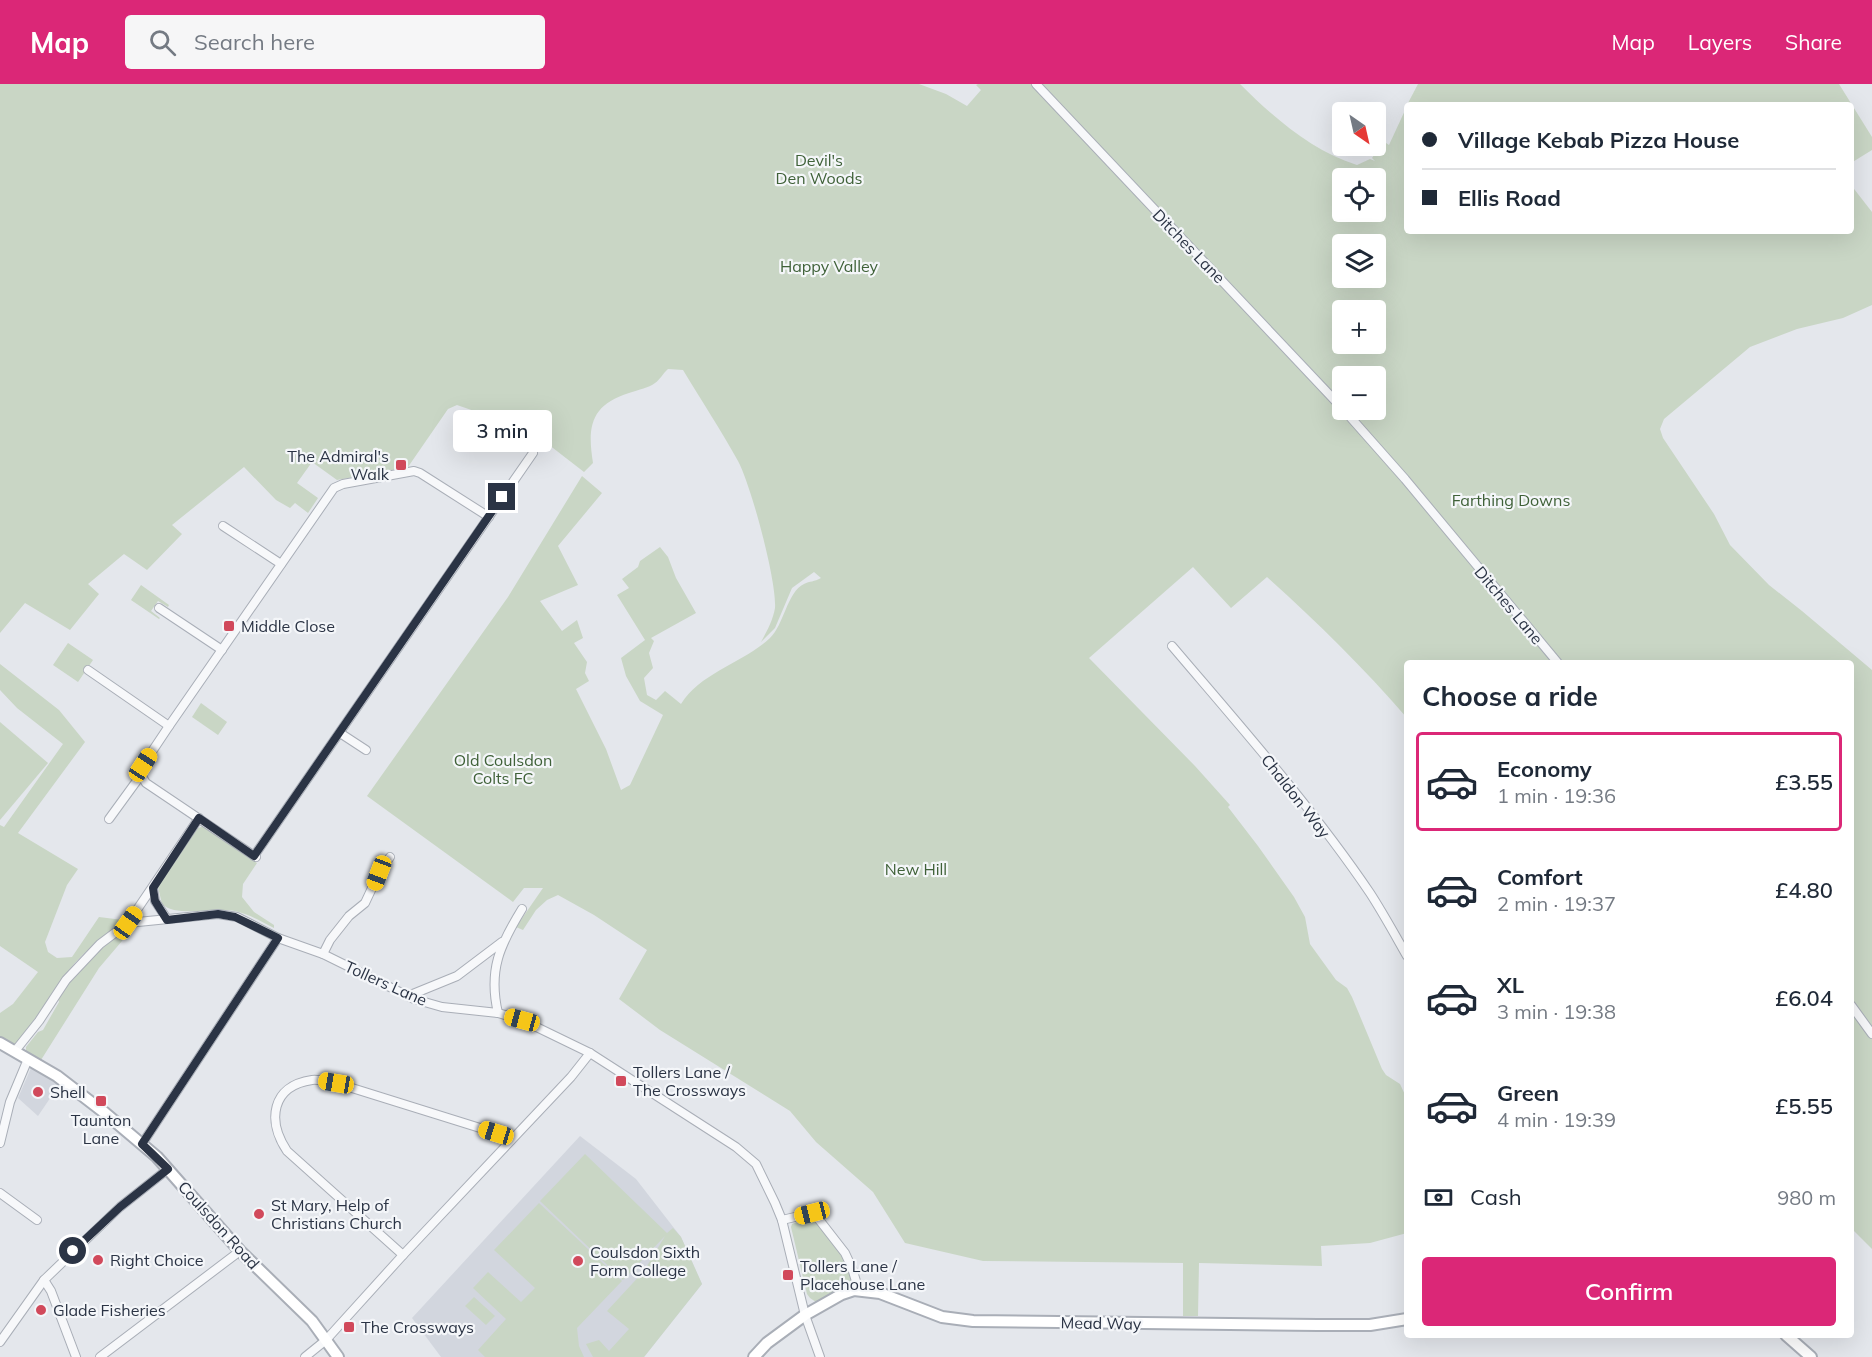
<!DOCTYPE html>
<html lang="en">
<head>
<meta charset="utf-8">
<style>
  :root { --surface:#fff; --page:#f6f6f7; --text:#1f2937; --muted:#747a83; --line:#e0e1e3; --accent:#db2777 }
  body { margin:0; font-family:Mulish,sans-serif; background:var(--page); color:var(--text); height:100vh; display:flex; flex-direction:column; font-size:22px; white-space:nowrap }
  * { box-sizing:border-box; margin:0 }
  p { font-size:20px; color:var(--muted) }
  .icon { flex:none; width:33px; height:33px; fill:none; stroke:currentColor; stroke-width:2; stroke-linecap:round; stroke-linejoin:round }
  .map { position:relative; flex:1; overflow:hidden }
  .drawer { position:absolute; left:1404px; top:576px; width:450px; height:678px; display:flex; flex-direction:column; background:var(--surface); border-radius:6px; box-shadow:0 6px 24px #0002 }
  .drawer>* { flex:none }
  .banner { position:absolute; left:1404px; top:18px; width:450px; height:132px; border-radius:6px; box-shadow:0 6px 24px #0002; display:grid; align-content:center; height:132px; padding:0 18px; background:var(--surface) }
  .needle { width:39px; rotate:146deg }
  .buttons { position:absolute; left:1332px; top:18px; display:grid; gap:12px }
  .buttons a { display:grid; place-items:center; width:54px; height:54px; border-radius:6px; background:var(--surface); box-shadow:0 6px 24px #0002; font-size:30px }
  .end { position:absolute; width:27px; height:27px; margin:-14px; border:8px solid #2b3445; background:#fff; box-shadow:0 0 0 3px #fff }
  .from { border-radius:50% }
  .bubble { position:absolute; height:42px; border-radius:6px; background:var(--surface); box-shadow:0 6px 24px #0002; font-size:20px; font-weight:600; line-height:42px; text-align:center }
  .car { position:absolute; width:18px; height:36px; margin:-18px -9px; border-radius:8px; box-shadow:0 0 4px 2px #0007; background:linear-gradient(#f5c518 24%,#345 0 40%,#f5c518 0 76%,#345 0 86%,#f5c518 0) }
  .banner b { display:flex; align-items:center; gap:21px; height:57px; font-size:22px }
  .banner b+b { border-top:2px solid var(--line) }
  .banner i { width:15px; height:15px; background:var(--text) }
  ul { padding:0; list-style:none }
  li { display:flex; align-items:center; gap:18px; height:99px; margin:0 12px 9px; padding:0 6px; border:3px solid transparent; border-radius:6px }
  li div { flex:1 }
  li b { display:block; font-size:22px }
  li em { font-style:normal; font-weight:600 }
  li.current { border-color:var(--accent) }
  li>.icon { width:54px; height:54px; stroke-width:1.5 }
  h2 { padding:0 18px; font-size:27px; line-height:72px }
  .pay { display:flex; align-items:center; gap:15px; height:66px; padding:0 18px; font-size:22px }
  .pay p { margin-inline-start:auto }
  .cta { display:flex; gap:12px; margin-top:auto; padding:12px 18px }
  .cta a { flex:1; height:69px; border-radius:6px; background:var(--accent); color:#fff; font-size:24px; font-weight:600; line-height:69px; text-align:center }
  header { display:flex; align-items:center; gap:36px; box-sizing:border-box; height:84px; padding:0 30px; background:var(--accent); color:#fff }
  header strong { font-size:28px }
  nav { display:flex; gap:33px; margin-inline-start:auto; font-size:21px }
  .search { width:420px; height:54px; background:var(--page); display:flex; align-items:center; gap:15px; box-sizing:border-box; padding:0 21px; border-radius:6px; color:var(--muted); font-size:22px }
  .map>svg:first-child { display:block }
  .built { fill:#d2d6de }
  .green { fill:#c9d6c5; fill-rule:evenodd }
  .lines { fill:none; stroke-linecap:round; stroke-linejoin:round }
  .street-casing { stroke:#a9aeb7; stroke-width:10 }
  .secondary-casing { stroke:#a9aeb7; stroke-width:14 }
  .street { stroke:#f7f8fa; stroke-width:8 }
  .secondary { stroke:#fff; stroke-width:10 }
  .route { stroke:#2b3445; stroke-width:8 }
  .poi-dot { fill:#d1495b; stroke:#f4f6f9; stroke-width:2 }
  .labels { text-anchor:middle; stroke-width:4.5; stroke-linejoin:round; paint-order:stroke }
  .park-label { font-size:16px; fill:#3f6138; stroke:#f4f6f9 }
  .street-label { font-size:16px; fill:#2b3445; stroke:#f4f6f9 }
  .poi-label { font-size:16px; fill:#2b3445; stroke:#f4f6f9; text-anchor:start }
</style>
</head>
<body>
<header>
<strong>Map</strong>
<div class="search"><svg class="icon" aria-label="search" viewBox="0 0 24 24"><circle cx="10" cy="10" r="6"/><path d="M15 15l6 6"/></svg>Search here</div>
<nav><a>Map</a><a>Layers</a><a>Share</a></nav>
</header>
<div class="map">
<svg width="1872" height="1273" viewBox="0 0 1872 1273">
  <rect width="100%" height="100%" fill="#e4e7ec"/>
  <g class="built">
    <polygon points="31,984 59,1001 38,1032 18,1014"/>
    <polygon points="580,1052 636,1095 681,1153 702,1200 644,1273 441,1273 412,1234"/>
  </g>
  <g class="green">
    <path d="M0,0H919L946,10L967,22L981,6L976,1L978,0H1240C1273,33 1312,67 1357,81L1370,75L1375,77L1372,74L1383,57L1389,61L1407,22V147H1851V101L1872,128V221L1843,234L1797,245L1750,263L1664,335L1660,345L1663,354L1714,430L1730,461L1769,501L1802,527L1872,586V1165L1851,1144V579H1407V634C1364,584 1316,537 1267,493L1231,524L1193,483L1089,574L1195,682L1230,721L1228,723L1258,762L1294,813L1305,833L1310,860L1336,896L1347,904L1352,913L1382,985L1386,991L1400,1000L1407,1015V1149L1370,1159L1321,1162L1322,1182L1199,1179L1198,1232H1183V1179L983,1177L905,1159L873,1108L816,1058L790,1027L660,946L619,915L647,866L594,831L558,811L547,816L536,826L523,846L516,843L543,804H524L513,818L367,712L508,513L582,392L602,409L558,462L578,501L540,517L562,547L577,536L583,554L574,559L587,578L585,589L589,597L576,605L606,665L621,706L630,701L663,631L640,617L626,592L621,574L645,556L617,511L629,504L622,495L638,483L640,477L660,463L668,473L676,494L696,529L651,554L654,557L649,569L653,584L644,594L647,611L656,616L665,607L681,620C701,588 743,579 770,554C784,541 787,508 804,500C810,497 814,498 821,494L814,488L792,504L775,544L761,558C767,547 773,536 775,524C777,498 751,401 738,377C721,346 701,316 683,286L668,285C663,289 660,296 655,299C649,304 637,306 629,309C591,321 587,342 593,379L584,388L531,347L457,321L448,325L408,383L337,396L312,378L297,399L318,414L308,429L295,419L290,424L276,416L244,383L172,441L182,450L147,486L124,470L88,500L99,510L70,546L25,519L0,549ZM1342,94H1376V128H1342ZM1342,160H1376V194H1342ZM1342,226H1376V260H1342ZM1342,292H1376V326H1342Z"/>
    <polygon points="1418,0 1839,0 1872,53 1872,66 1851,79 1851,21 1407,21"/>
    <polygon points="141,501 169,521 168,523 158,517 151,527 160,534 159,535 131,516"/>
    <polygon points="68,559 93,576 78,598 53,581"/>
    <path d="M0,580L59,626L85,658L18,749L78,785L67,801L45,858L48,868L57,874L72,873L99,833L123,836C101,854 79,871 63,894C46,917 33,941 13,962L0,954V929L13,920L38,888L0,862V741L4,743L63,660L17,624L0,606Z"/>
    <polygon points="201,619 227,638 218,651 192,633"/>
    <polygon points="0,638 48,679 0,736"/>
    <path d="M203,742H206L257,779L243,800L242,813L254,828L274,841V844C262,838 249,830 235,827C214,823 177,834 162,820L158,803L196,745Z"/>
    <path d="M129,843L122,857L99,884L41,976L26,968V963L38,948L43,946L59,918L58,914C79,882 99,866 129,843Z"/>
    <polygon points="585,1070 667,1149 673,1144 681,1153 702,1200 644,1273 593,1273 586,1260 599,1256 609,1267 629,1245 607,1227 644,1187 665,1152 623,1196 540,1117"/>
    <polygon points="539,1119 622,1197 577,1244 579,1262 584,1273 485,1273 478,1266 506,1235 473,1204 488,1188 521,1218 535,1204 494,1166"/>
    <polygon points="809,1134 815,1137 844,1173 853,1201 824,1216 816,1218 810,1214 807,1210 791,1143 792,1140"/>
    <polygon points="474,1213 495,1232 486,1241 465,1222"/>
  </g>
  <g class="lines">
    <defs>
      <g id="street">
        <polyline points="1036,0 1342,324"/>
        <polyline points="1344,326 1405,395 1558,579"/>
        <polyline points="223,442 281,480"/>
        <polyline points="159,524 222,566"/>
        <path d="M1172,562C1240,642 1311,722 1370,809C1383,829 1395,851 1407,872"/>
        <polyline points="88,586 169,642"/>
        <polyline points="340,649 366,666"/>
        <polyline points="141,691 146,699 256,773"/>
        <polyline points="109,735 141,691 143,681 169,642 334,404 343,400 414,387 420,389 489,433"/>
        <polyline points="254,772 533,369"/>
        <polyline points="153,804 155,817 167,835"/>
        <polyline points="128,839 199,734"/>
        <polyline points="323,870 330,856 349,832 365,819 379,789 390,773"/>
        <polyline points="408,912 457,892 502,858"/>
        <polyline points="1851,921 1872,950"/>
        <path d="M498,929C488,886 500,861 522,825"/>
        <polyline points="15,967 39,937 66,896 100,860 128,839 218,830 237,833 278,854 323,870 414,915 442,923 498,929 522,936 590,969 736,1063 756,1080 775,1119 782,1136 805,1231 820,1273"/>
        <polyline points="0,1059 10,1018 28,975"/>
        <polyline points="142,1060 278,854"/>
        <polyline points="0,1109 37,1136"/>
        <polyline points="782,1136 812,1129 817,1133 845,1169 852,1184 859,1207"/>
        <path d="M403,1171L287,1067C267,1037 271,1002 312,996C319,995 329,998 336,999L496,1049L511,1056"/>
        <polyline points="44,1196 51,1207 76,1273"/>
        <polyline points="0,1258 44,1196 120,1123 168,1085"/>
        <polyline points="100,1273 240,1167"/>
        <polyline points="305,1273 326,1256 403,1171 571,993 590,969"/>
      </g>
      <g id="secondary">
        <polyline points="0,959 57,992 105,1029 157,1073 240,1167 312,1237 338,1273"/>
        <polyline points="1786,1251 1811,1273"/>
        <polyline points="754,1273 767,1259 805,1231 842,1210 854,1206 880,1209 942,1233 973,1237 1318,1241 1370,1241 1407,1235"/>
      </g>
    </defs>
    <use href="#street" class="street-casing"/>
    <use href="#secondary" class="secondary-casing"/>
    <use href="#street" class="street"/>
    <use href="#secondary" class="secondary"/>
  </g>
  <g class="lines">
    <polyline class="route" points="73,1167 120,1123 168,1085 142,1060 278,854 235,833 218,830 167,836 155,817 153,804 199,734 254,772 502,413"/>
  </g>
  <g class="poi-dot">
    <rect x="395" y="375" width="12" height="12" rx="3"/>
    <rect x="223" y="536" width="12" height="12" rx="3"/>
    <rect x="615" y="991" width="12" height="12" rx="3"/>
    <circle cx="38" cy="1008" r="6"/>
    <rect x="95" y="1011" width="12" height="12" rx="3"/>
    <circle cx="259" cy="1130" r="6"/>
    <circle cx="98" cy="1176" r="6"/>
    <circle cx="578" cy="1177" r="6"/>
    <rect x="782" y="1185" width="12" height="12" rx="3"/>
    <circle cx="41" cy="1226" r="6"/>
    <rect x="343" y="1237" width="12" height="12" rx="3"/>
  </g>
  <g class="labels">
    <g class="park-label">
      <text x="819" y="82">Devil's<tspan x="819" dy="18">Den Woods</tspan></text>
      <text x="829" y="188">Happy Valley</text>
      <text x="1511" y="422">Farthing Downs</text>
      <text x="503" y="682">Old Coulsdon<tspan x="503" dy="18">Colts FC</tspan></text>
      <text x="916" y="791">New Hill</text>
    </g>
    <g class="street-label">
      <text transform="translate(1189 162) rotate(46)" y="6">Ditches Lane</text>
      <text transform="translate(1509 521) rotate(50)" y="6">Ditches Lane</text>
      <text transform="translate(1296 712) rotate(52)" y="6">Chaldon Way</text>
      <text transform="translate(386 899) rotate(24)" y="6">Tollers Lane</text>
      <text transform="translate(219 1141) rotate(48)" y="6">Coulsdon Road</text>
      <text transform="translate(1101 1239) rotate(1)" y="6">Mead Way</text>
    </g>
    <g class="poi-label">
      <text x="389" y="378" text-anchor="end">The Admiral's<tspan x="389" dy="18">Walk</tspan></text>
      <text x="241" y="548">Middle Close</text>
      <text x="633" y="994">Tollers Lane /<tspan x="633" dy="18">The Crossways</tspan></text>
      <text x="50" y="1014">Shell</text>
      <text x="101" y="1042" text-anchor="middle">Taunton<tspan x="101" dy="18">Lane</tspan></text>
      <text x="271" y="1127">St Mary, Help of<tspan x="271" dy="18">Christians Church</tspan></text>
      <text x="590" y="1174">Coulsdon Sixth<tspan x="590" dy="18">Form College</tspan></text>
      <text x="110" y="1182">Right Choice</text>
      <text x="800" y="1188">Tollers Lane /<tspan x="800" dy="18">Placehouse Lane</tspan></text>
      <text x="53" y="1232">Glade Fisheries</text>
      <text x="361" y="1249">The Crossways</text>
    </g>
  </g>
</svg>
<div class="buttons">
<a><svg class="needle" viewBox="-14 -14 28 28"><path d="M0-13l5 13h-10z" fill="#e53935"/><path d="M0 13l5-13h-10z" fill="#747a83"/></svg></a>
<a><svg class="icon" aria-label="locate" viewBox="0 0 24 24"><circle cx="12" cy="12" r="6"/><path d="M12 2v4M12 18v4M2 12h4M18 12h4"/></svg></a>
<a><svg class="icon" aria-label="layers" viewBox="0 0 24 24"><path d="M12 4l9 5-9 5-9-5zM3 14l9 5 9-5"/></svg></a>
<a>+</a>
<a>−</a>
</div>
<i class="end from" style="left:73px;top:1167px"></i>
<i class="end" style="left:502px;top:413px"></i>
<div class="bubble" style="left:453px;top:326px;width:99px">3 min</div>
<i class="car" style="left:143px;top:681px;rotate:33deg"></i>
<i class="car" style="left:379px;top:789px;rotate:201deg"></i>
<i class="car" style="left:128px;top:839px;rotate:35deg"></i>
<i class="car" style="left:522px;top:936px;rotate:285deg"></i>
<i class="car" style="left:336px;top:999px;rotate:280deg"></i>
<i class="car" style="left:496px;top:1049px;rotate:287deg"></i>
<i class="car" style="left:812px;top:1129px;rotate:256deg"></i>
<div class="banner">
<b><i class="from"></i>Village Kebab Pizza House</b>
<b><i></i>Ellis Road</b>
</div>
<section class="drawer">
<h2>Choose a ride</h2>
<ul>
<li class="current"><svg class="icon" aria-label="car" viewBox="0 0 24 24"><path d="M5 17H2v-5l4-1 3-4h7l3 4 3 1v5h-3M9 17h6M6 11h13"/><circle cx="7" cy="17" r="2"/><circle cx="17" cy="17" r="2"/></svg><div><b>Economy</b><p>1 min · 19:36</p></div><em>£3.55</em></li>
<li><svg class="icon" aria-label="car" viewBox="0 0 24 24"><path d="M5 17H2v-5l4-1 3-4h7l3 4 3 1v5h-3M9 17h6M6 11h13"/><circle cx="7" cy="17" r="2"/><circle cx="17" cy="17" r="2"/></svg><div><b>Comfort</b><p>2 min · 19:37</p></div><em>£4.80</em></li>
<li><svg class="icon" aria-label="car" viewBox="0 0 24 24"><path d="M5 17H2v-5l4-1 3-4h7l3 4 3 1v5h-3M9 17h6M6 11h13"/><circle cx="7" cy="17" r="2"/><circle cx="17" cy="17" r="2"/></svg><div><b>XL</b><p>3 min · 19:38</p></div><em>£6.04</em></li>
<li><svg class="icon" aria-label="car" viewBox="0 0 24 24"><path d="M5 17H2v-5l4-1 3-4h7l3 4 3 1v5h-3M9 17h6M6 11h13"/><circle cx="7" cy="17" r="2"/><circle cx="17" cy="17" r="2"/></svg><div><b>Green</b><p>4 min · 19:39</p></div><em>£5.55</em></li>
</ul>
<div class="pay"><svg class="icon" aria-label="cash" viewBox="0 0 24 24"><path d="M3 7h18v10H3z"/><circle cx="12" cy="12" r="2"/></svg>Cash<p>980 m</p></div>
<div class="cta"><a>Confirm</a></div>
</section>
</div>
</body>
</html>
